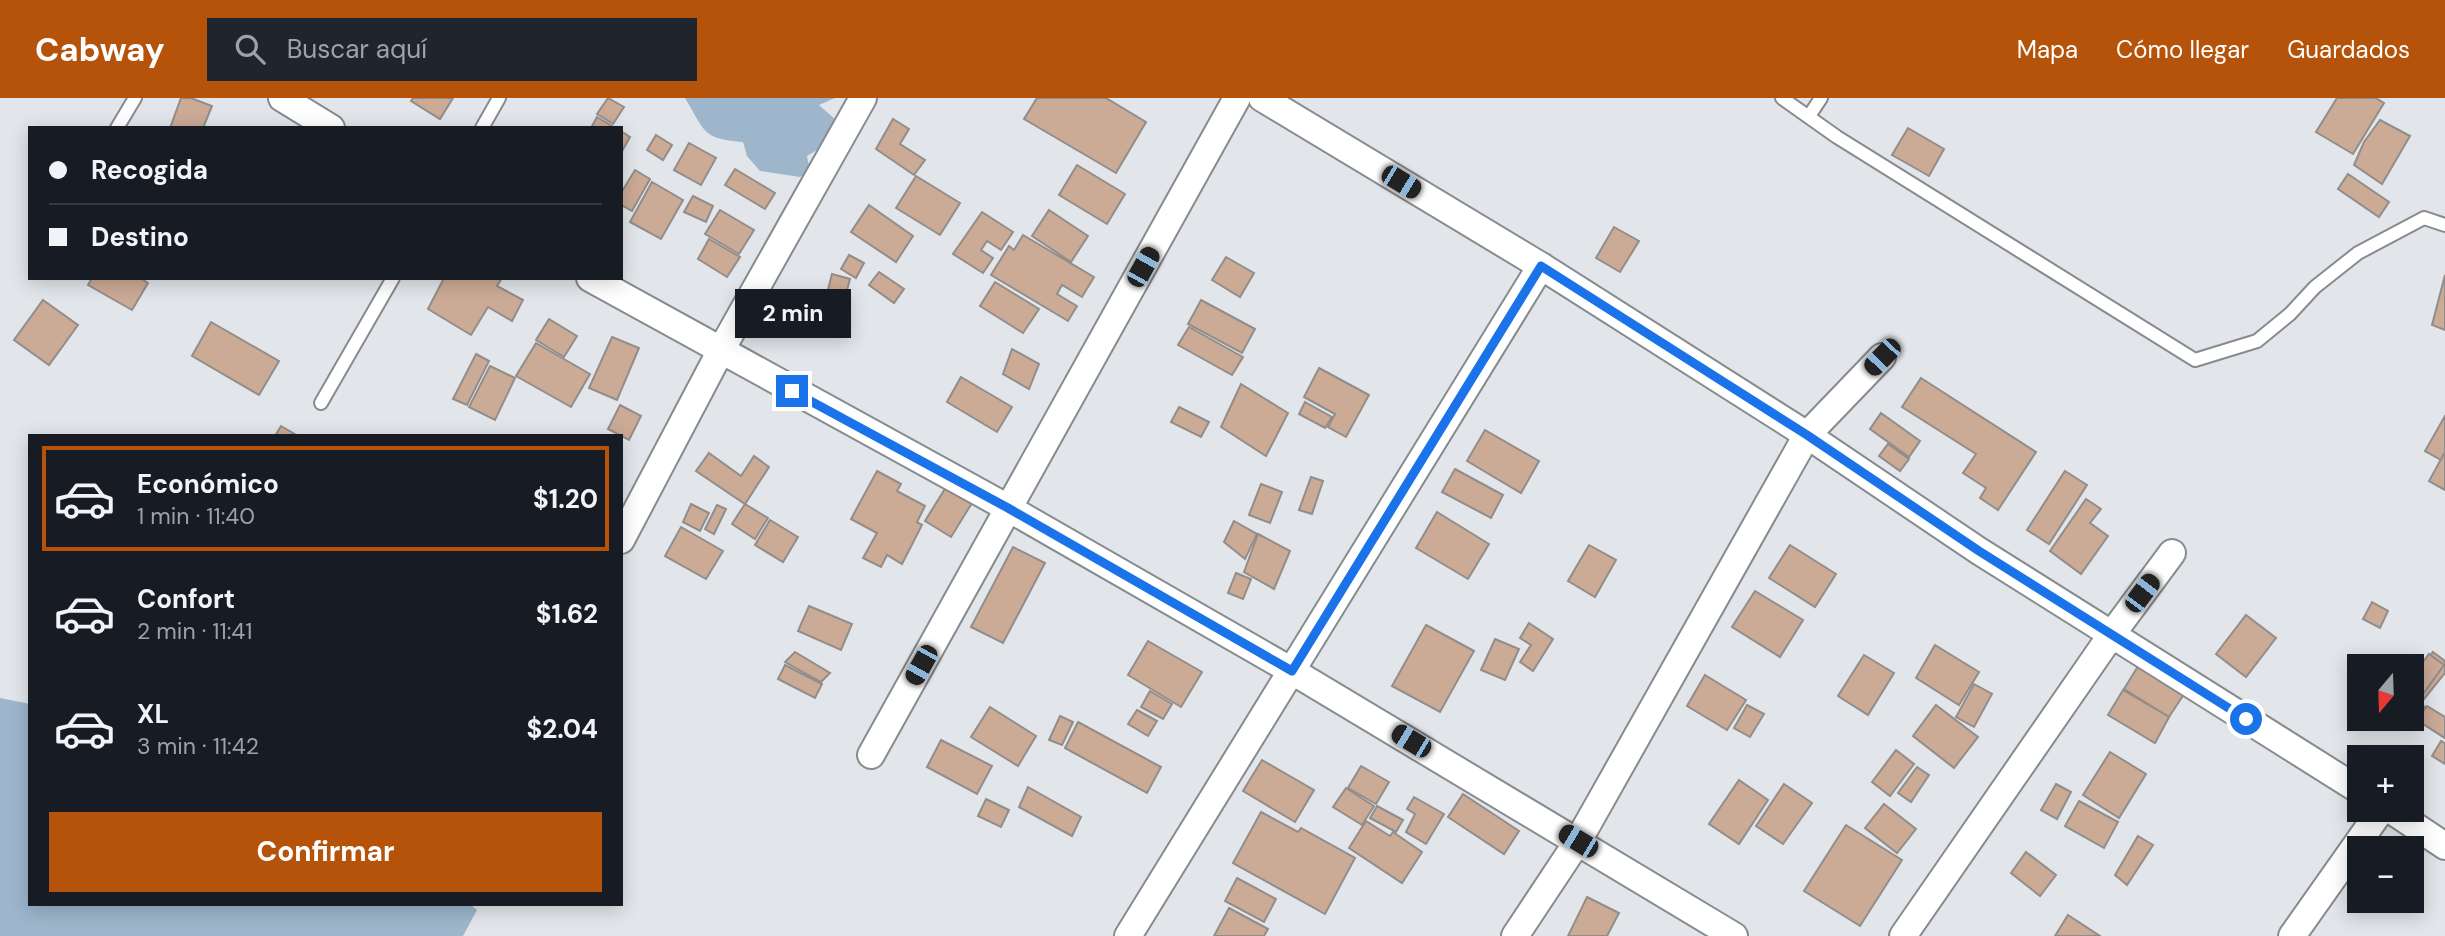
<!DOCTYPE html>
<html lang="es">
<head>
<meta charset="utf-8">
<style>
  :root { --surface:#171b24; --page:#20242c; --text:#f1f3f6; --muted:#9ea1a6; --line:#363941; --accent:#b45309 }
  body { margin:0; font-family:"DM Sans",sans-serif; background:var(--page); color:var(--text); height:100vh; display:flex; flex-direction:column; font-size:26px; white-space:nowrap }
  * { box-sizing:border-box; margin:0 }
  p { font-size:23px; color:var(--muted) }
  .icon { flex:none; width:38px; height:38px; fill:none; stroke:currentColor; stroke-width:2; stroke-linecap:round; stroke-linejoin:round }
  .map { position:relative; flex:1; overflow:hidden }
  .details { position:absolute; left:28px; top:336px; width:595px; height:472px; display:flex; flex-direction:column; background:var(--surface); border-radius:0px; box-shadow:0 4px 18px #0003 }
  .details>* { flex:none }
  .guide { position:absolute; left:28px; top:28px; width:595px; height:154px; border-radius:0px; box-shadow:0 4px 18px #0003; display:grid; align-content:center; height:154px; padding:0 21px; background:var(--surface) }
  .needle { width:46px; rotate:199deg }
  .fabs { position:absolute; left:2347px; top:556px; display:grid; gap:14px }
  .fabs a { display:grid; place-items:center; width:77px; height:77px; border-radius:0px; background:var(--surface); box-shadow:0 4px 18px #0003; font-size:35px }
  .end { position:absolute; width:32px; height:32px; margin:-16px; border:9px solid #1a73e8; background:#fff; box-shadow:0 0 0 4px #fff }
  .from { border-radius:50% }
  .bubble { position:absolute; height:49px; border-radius:0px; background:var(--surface); box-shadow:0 4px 18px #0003; font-size:23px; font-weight:700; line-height:49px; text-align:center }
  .car { position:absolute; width:21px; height:42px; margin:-21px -10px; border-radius:9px; box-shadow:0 0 5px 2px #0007; background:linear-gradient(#222 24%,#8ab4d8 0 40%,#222 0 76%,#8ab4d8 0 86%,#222 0) }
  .guide b { display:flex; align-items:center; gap:24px; height:66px; font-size:26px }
  .guide b+b { border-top:2px solid var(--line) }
  .guide i { width:18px; height:18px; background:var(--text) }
  ul { padding:12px 0 0; list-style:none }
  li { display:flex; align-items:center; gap:21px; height:105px; margin:0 14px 10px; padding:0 7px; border:4px solid transparent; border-radius:0px }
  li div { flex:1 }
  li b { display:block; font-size:26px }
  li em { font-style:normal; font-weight:700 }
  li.current { border-color:var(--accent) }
  li>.icon { width:63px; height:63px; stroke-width:1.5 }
  .cta { display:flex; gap:14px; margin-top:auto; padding:14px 21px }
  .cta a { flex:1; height:80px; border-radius:0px; background:var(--accent); color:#fff; font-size:28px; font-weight:700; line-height:80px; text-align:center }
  header { display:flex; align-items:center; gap:42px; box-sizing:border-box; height:98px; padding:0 35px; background:var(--accent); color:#fff }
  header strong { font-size:33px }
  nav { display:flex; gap:38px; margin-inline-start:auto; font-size:24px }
  .search { width:490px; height:63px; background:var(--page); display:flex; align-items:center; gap:18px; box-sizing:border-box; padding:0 24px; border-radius:0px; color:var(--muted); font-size:26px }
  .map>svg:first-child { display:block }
  .green { fill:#9db6cc }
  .building { fill:#cbaa96; stroke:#928d8a; stroke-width:2 }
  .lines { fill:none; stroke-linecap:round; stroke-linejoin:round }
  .lane-casing { stroke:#878b8e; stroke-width:16 }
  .street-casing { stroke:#878b8e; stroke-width:30 }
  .lane { stroke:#fff; stroke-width:12 }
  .street { stroke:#fff; stroke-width:26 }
  .route { stroke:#1a73e8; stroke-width:9 }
</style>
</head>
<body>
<header>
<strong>Cabway</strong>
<div class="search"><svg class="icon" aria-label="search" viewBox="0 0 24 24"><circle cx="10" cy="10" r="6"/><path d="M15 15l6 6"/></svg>Buscar aquí</div>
<nav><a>Mapa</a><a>Cómo llegar</a><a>Guardados</a></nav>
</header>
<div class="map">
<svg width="2445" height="838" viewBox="0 0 2445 838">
  <rect width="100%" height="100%" fill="#e2e6ea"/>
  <g class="green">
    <path d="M685,0H835L819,7L836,22L824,48L807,58L810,73L800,79L760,73L747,58L743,44C701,41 705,32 685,0Z"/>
    <polygon points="0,600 30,606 30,807 471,807 477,812 463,838 0,838"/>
  </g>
  <g class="building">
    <polygon points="181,0 191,0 212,8 203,30 170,30"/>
    <polygon points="413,0 453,0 440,21 411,3"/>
    <polygon points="608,0 624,9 613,26 597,16"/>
    <polygon points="1037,0 1106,0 1146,24 1116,75 1024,21"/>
    <polygon points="2337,0 2376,0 2384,5 2353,56 2316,34"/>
    <polygon points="597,19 615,30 591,30"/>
    <polygon points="893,21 909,31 900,46 925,62 914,77 876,51"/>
    <polygon points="2380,22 2410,38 2382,86 2354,67 2364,44"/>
    <polygon points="1908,30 1944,51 1929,78 1892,57"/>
    <polygon points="621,33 630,39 621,55"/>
    <polygon points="656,37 672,47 663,62 647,52"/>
    <polygon points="689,45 716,60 701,87 674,72"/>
    <polygon points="1077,67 1125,96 1107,126 1059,97"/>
    <polygon points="735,71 775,95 765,111 725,87"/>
    <polygon points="635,72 650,81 632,113 621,107 621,95"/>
    <polygon points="2348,76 2389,104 2379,119 2338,91"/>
    <polygon points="916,78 960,105 940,137 896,110"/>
    <polygon points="652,84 683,102 661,141 630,124"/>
    <polygon points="693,98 713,108 706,124 684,114"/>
    <polygon points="869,107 913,138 896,164 851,134"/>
    <polygon points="720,112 754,132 739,156 705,136"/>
    <polygon points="1049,112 1088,138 1071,164 1032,138"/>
    <polygon points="982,114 1013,134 1001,152 987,143 981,152 993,160 983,175 953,156"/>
    <polygon points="1614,129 1639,143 1620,174 1596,160"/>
    <polygon points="1023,137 1094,179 1082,199 1062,187 1057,196 1077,208 1068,223 991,177 1009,148 1014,152"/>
    <polygon points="709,141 740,159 727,179 698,161"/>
    <polygon points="849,157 864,165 856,180 841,171"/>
    <polygon points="1226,159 1254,175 1240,199 1212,182"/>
    <polygon points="879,174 904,191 894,205 869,187"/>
    <polygon points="832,176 850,181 840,219 822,215"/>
    <polygon points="2445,177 2445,232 2432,227"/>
    <polygon points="92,180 140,180 148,185 132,212 88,187"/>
    <polygon points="444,180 502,180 497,188 523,202 512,223 488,209 471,237 428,211"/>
    <polygon points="995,184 1039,211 1023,235 980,208"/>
    <polygon points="43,202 78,227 49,267 14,242"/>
    <polygon points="1201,202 1255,231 1242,255 1188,226"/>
    <polygon points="549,221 577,238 564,259 536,242"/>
    <polygon points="211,224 279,263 259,297 192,258"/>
    <polygon points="1189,229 1243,259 1232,277 1178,247"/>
    <polygon points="612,239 639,250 617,302 589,290"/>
    <polygon points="536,245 590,276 571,309 516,278"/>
    <polygon points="1012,251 1039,266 1029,291 1003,276"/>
    <polygon points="476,256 489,263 467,307 453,301"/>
    <polygon points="490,268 515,280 495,322 469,309"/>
    <polygon points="1319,270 1369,297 1346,339 1328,329 1335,316 1304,299"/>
    <polygon points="961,279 1012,309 997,334 947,304"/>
    <polygon points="1921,280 2036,354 1998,412 1980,400 1986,390 1963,375 1976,356 1902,309"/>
    <polygon points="1241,286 1288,315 1266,358 1221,329"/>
    <polygon points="1305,304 1332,319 1325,330 1299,316"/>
    <polygon points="620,307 641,318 629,342 608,331"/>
    <polygon points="1179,309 1209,324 1201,339 1171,324"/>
    <polygon points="1881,315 1920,343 1909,359 1870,331"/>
    <polygon points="2445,318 2445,355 2441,362 2425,353"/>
    <polygon points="281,328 298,338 275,338"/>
    <polygon points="1485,332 1539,363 1521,395 1467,363"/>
    <polygon points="1888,346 1909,361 1900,373 1879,358"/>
    <polygon points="2445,354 2445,392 2429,383"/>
    <polygon points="709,355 741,378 754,358 769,369 745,406 696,373"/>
    <polygon points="1455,371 1503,397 1491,420 1442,394"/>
    <polygon points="877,373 901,386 897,393 925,408 917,424 922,427 902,466 887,457 881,469 863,460 877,435 851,421"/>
    <polygon points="2065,373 2087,387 2049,446 2027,432"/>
    <polygon points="1311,379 1323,383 1312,416 1299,412"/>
    <polygon points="1261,386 1282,394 1270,425 1249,417"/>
    <polygon points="946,389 972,405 951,439 925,423"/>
    <polygon points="2086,401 2101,411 2090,425 2108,438 2081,476 2050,453"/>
    <polygon points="691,406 709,415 700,433 683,424"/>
    <polygon points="745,406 768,420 755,441 732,426"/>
    <polygon points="717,407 726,411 714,436 705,431"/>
    <polygon points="1437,414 1489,446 1468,481 1416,450"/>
    <polygon points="770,422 798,439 783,464 755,447"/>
    <polygon points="1234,423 1257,436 1245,461 1224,444"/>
    <polygon points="681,429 723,453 706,481 665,458"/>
    <polygon points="1258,436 1290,453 1274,491 1244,474"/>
    <polygon points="1589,447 1616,462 1595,499 1568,483"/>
    <polygon points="1790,447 1836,476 1815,509 1769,480"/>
    <polygon points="1013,449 1045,465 1003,545 971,529"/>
    <polygon points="1236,475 1251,481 1243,501 1228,495"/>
    <polygon points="1755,493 1803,522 1780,559 1732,529"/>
    <polygon points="2372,504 2388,513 2380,530 2363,521"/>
    <polygon points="809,508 852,526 841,552 798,533"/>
    <polygon points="2246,517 2276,540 2246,579 2216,556"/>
    <polygon points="1529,525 1553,541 1533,573 1520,564 1531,547 1520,540"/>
    <polygon points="1426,527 1474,553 1440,614 1392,588"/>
    <polygon points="1495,541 1519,551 1505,582 1481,572"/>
    <polygon points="1148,543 1202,574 1181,609 1128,577"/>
    <polygon points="1935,547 1979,574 1959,607 1916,580"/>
    <polygon points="795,554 830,575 821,584 785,564"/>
    <polygon points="2433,554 2445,563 2445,575 2420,606 2412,599 2412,580"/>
    <polygon points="2429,556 2444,567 2418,603 2412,598 2412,579"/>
    <polygon points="1864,557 1894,575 1868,617 1838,598"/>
    <polygon points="2140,565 2186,593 2169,619 2124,591"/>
    <polygon points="785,567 822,586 815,600 778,581"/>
    <polygon points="1705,577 1746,602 1727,632 1687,608"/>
    <polygon points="1974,586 1992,596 1974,629 1956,619"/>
    <polygon points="2123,592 2169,619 2155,645 2108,617"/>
    <polygon points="1150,593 1172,606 1163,621 1141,609"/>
    <polygon points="2419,605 2445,622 2445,640 2412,619"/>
    <polygon points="1747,607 1764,616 1750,639 1734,630"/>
    <polygon points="1936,607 1978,639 1954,670 1913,638"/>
    <polygon points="2427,608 2445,619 2445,640 2417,622"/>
    <polygon points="990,609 1036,638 1018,668 971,639"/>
    <polygon points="1137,612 1157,623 1148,638 1128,626"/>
    <polygon points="1060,618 1073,624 1062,647 1049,642"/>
    <polygon points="1078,624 1161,669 1147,695 1065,650"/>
    <polygon points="941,642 992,668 977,696 927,669"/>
    <polygon points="2441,643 2445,645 2445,666 2432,658"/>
    <polygon points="1896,652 1914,666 1890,698 1872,684"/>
    <polygon points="2110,654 2146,676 2119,720 2083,697"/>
    <polygon points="1262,662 1314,692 1295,724 1243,693"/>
    <polygon points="1361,668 1389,684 1376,706 1348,690"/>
    <polygon points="1917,669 1929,677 1911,704 1898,695"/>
    <polygon points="1739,682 1768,702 1739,746 1709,726"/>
    <polygon points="1784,686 1812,705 1783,746 1756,728"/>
    <polygon points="2056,686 2071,694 2057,721 2041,712"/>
    <polygon points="1028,689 1081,719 1072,738 1019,709"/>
    <polygon points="1346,690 1374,708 1362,727 1333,709"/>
    <polygon points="1463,696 1519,733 1504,756 1448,719"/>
    <polygon points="1414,699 1444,716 1426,746 1406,734 1415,716 1407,711"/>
    <polygon points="986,701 1009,712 1001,729 978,718"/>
    <polygon points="2079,703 2118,724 2104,750 2065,728"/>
    <polygon points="1884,706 1916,731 1897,755 1865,730"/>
    <polygon points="1377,708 1403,722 1396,734 1370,720"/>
    <polygon points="1261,714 1298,734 1301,730 1355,760 1325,816 1233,765"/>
    <polygon points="1366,723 1390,738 1393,734 1422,754 1402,785 1349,750"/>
    <polygon points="1846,727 1902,762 1860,828 1804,793"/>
    <polygon points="2138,738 2153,747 2127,787 2115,777"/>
    <polygon points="2026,754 2056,777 2040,798 2011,775"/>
    <polygon points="1237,780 1276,801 1264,824 1225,803"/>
    <polygon points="1587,799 1619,815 1607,838 1568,838"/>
    <polygon points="1229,810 1268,831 1264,838 1214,838"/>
    <polygon points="2068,817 2100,838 2055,838"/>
  </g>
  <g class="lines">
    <defs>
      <g id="lane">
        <polyline points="1782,0 1837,39 2195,262 2257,243 2290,216 2315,189 2358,155 2424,120 2445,127"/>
        <polyline points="1809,18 1821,0"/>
        <polyline points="117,30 135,0"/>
        <polyline points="482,30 499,0"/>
        <polyline points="321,305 393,180"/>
      </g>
      <g id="street">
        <polyline points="282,0 331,30"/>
        <polyline points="1262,0 1541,168 1807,337 1979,453 2359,692"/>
        <polyline points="590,180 1008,410 1292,573 1734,838"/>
        <polyline points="621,442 720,254 863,0"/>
        <polyline points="871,657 1237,0"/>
        <polyline points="2391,712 2445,748"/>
        <polyline points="1128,838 1541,168"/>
        <polyline points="1515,838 1578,743 1807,337 1882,259"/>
        <polyline points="1903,838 2112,536 2172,455"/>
        <polyline points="2292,838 2381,712"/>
      </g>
    </defs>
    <use href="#lane" class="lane-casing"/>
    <use href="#street" class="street-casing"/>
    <use href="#lane" class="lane"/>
    <use href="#street" class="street"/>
  </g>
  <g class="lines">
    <polyline class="route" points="792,293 1008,410 1292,573 1541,168 1807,337 1979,453 2246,621"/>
  </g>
</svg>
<div class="fabs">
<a><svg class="needle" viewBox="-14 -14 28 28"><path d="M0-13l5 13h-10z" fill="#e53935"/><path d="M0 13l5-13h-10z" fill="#9ea1a6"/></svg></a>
<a>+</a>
<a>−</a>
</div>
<i class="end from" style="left:2246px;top:621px"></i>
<i class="end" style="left:792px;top:293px"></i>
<div class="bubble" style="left:735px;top:191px;width:116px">2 min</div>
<i class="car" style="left:1401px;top:84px;rotate:121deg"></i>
<i class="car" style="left:1143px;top:169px;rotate:29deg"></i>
<i class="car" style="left:1882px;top:259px;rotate:224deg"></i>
<i class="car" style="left:2142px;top:495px;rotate:37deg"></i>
<i class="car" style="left:921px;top:567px;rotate:209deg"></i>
<i class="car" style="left:1411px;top:643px;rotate:301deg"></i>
<i class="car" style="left:1578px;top:743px;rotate:301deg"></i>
<div class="guide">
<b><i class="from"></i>Recogida</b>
<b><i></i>Destino</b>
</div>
<section class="details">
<ul>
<li class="current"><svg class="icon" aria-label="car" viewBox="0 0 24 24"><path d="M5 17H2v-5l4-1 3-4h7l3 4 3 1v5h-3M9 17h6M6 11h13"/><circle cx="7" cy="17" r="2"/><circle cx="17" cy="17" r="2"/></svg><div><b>Económico</b><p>1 min · 11:40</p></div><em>$1.20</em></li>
<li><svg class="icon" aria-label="car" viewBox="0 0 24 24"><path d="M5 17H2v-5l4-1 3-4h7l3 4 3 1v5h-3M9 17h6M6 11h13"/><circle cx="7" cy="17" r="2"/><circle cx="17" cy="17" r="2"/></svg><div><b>Confort</b><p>2 min · 11:41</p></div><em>$1.62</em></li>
<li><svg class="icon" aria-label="car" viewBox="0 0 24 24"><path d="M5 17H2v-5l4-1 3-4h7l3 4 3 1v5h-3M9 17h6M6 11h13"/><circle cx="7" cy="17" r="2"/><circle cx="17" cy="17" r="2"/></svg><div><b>XL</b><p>3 min · 11:42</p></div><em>$2.04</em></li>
</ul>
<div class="cta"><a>Confirmar</a></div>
</section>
</div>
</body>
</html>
